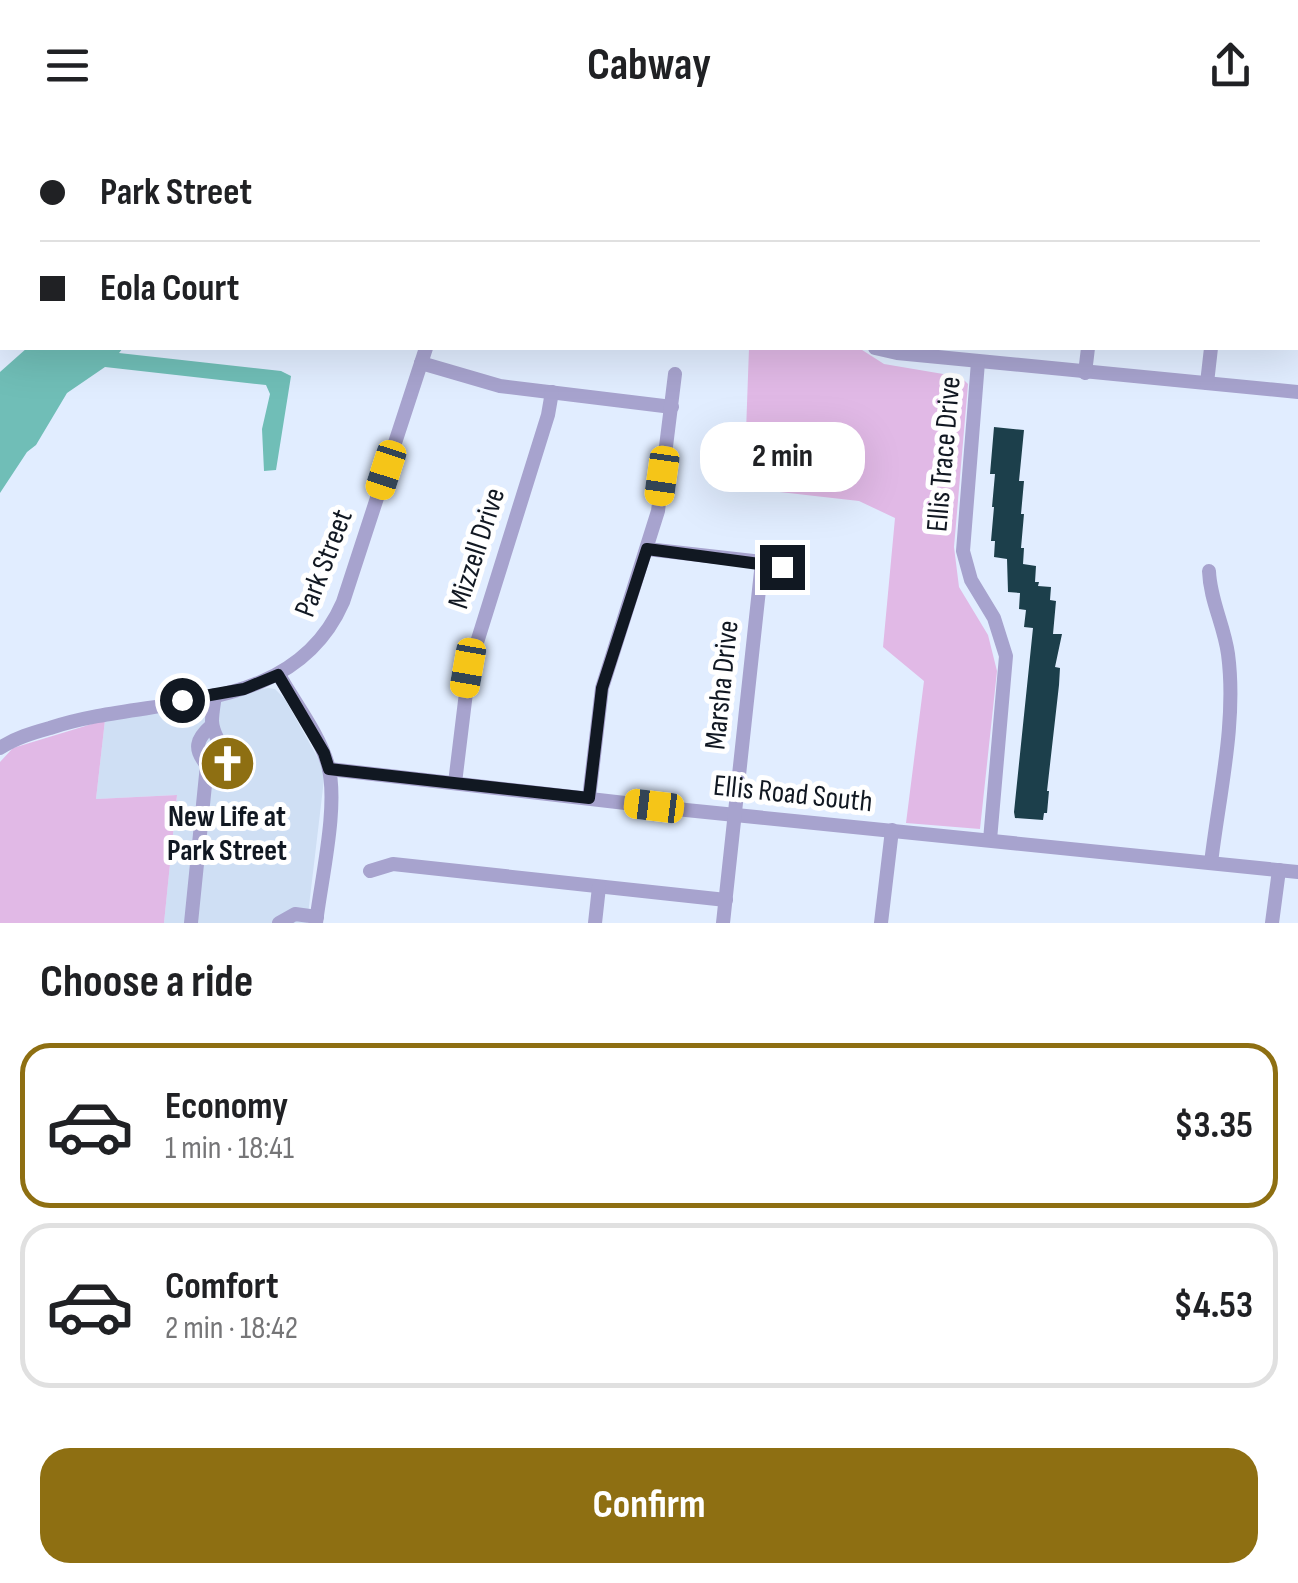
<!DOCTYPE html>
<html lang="en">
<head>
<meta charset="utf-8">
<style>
  :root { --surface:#fff; --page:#f6f6f6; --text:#202124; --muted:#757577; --line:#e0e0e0; --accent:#8e6f12 }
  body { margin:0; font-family:"Sofia Sans Condensed",sans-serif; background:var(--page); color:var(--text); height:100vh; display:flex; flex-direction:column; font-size:38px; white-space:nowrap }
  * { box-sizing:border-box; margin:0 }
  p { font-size:32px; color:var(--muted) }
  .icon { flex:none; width:55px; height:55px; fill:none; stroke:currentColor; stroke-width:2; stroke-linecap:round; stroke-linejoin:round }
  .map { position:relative; height:793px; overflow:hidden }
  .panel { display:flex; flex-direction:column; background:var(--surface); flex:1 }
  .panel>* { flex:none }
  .banner { position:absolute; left:0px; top:0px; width:1300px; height:220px; box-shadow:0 10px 40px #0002; display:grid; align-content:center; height:220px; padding:0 40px; background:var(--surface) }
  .end { position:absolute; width:45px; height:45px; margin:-22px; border:12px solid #111822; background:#fff; box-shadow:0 0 0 5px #fff }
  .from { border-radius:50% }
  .bubble { position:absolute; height:70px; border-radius:30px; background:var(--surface); box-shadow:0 10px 40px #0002; font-size:32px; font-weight:700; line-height:70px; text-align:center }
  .car { position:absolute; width:30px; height:60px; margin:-30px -15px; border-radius:12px; box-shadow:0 0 8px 2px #0007; background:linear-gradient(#f5c518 24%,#345 0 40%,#f5c518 0 76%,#345 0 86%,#f5c518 0) }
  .banner b { display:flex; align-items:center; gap:35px; height:95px; font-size:38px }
  .banner b+b { border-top:2px solid var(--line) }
  .banner i { width:25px; height:25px; background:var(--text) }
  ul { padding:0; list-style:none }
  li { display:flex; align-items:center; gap:30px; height:165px; margin:0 20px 15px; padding:0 20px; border:5px solid var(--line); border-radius:30px }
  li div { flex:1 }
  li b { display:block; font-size:38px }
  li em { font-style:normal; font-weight:700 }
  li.selected { border-color:var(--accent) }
  li>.icon { width:90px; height:90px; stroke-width:1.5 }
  h2 { padding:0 40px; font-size:45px; line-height:120px }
  .action { display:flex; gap:20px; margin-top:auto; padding:20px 40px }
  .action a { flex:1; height:115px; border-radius:30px; background:var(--accent); color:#fff; font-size:40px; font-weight:700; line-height:115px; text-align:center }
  header { display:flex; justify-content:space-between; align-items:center; height:130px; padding:0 40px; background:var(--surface); font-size:45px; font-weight:700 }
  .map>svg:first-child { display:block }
  .built { fill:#cfdff4 }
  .green { fill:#e1b9e6 }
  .water { fill:#70beb7 }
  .building { fill:#1c3f4b }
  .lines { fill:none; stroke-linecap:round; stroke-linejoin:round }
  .minor { stroke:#a7a3ce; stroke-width:14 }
  .route { stroke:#111822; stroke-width:12 }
  .labels { text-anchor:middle; stroke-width:10; stroke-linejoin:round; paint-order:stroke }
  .street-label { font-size:30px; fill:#111822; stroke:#fff }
  .poi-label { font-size:30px; font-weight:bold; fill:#111822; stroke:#fff }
</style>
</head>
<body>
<header><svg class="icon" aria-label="menu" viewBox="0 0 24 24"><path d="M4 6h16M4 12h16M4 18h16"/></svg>Cabway<svg class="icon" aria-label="share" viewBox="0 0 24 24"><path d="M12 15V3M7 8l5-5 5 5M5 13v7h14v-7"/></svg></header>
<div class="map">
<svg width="1298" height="793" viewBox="0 0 1298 793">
  <rect width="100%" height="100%" fill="#e1edff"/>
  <polygon class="built" points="268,558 275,559 285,569 325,641 307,793 164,793 177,665 96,669 105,590"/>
  <g class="green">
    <polygon points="749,218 859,218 884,234 961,247 968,254 954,417 959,457 988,505 997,541 980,699 906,693 924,551 883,517 895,388 859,371 744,358"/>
    <polygon points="105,590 96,669 177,665 164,793 0,793 0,632 13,618"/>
  </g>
  <polygon class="water" points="27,218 123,218 119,223 281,241 291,246 276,340 264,341 262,299 270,264 266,255 105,237 67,263 36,315 27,322 0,363 0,242"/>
  <polygon class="building" points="994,297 1024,300 1019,351 1024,351 1021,384 1024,384 1021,418 1024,418 1023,434 1036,436 1035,452 1039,452 1038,456 1051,457 1050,470 1056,471 1053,504 1062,504 1055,537 1060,538 1059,555 1047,661 1049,661 1047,683 1044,683 1043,690 1015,688 1014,682 1033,498 1024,497 1026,480 1019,479 1020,463 1008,462 1007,429 994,427 995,411 991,411 994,377 992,377 995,344 990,344"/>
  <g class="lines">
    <g class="minor">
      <polyline points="496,2 497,0"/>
      <polyline points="875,218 897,223 1298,262"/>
      <polyline points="978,232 963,421 971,450 994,488 1006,526 990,710"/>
      <polyline points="421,233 500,256 672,277"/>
      <polyline points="1085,243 1088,218"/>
      <polyline points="1207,253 1211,218"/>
      <polyline points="647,419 762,432 801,443"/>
      <path d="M1209,441C1210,470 1224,495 1228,524C1237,592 1219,665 1211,733"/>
      <path d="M279,545C295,573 319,604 328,635C339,675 321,750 316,793"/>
      <path d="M0,618C15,608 32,603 50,598C152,564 292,589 343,472L426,218"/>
      <path d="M207,635C193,619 196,609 212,595"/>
      <polyline points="329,639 686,680 1298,742"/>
      <polyline points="455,653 469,538 548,285 552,262"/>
      <polyline points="589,668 602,558 658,381 675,244"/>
      <polyline points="370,741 393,734 726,770"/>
      <path d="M191,793L207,635C233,615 213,613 212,591C212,583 214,573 215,565"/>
      <polyline points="279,793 295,784 317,787"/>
      <polyline points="595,793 599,757"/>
      <polyline points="723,793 762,432"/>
      <polyline points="881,793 892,700"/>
      <polyline points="1272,793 1279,740"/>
    </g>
  </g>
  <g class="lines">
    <polyline class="route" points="182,570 244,559 278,545 324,623 329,639 589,668 602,558 647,419 782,437"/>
  </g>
  <defs>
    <symbol id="church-disc" viewBox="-11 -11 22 22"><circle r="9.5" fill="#8e6f12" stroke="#fff"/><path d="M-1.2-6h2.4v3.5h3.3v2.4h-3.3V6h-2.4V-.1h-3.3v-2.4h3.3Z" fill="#fff"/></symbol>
  </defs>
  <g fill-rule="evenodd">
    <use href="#church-disc" x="196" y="602" width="63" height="63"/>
  </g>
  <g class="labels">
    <g class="street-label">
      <text transform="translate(943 324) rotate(-85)" y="10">Ellis Trace Drive</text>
      <text transform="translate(476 418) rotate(-72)" y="10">Mizzell Drive</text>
      <text transform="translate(323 433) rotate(-69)" y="10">Park Street</text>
      <text transform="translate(721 555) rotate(-84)" y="10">Marsha Drive</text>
      <text transform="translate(793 663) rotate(6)" y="10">Ellis Road South</text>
    </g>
    <g class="poi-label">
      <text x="227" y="696">New Life at<tspan x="227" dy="34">Park Street</tspan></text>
    </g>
  </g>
</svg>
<i class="end from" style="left:182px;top:570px"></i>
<i class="end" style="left:782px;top:437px"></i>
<div class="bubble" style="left:700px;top:292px;width:165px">2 min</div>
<i class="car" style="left:386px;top:340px;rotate:198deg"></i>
<i class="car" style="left:662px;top:346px;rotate:188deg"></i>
<i class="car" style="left:468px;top:538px;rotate:190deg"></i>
<i class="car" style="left:654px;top:676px;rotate:277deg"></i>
<div class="banner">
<b><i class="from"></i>Park Street</b>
<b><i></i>Eola Court</b>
</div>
</div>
<section class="panel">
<h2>Choose a ride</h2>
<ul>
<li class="selected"><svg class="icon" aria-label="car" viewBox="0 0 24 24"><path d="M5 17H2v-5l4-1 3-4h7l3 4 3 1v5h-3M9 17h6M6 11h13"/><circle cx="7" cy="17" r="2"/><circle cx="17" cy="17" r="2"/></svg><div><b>Economy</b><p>1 min · 18:41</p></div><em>$3.35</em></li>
<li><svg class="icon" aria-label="car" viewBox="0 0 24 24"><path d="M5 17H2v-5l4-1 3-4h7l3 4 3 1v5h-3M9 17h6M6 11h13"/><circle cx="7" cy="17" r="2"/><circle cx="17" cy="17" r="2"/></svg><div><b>Comfort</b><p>2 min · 18:42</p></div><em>$4.53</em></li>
</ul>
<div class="action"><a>Confirm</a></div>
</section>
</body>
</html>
